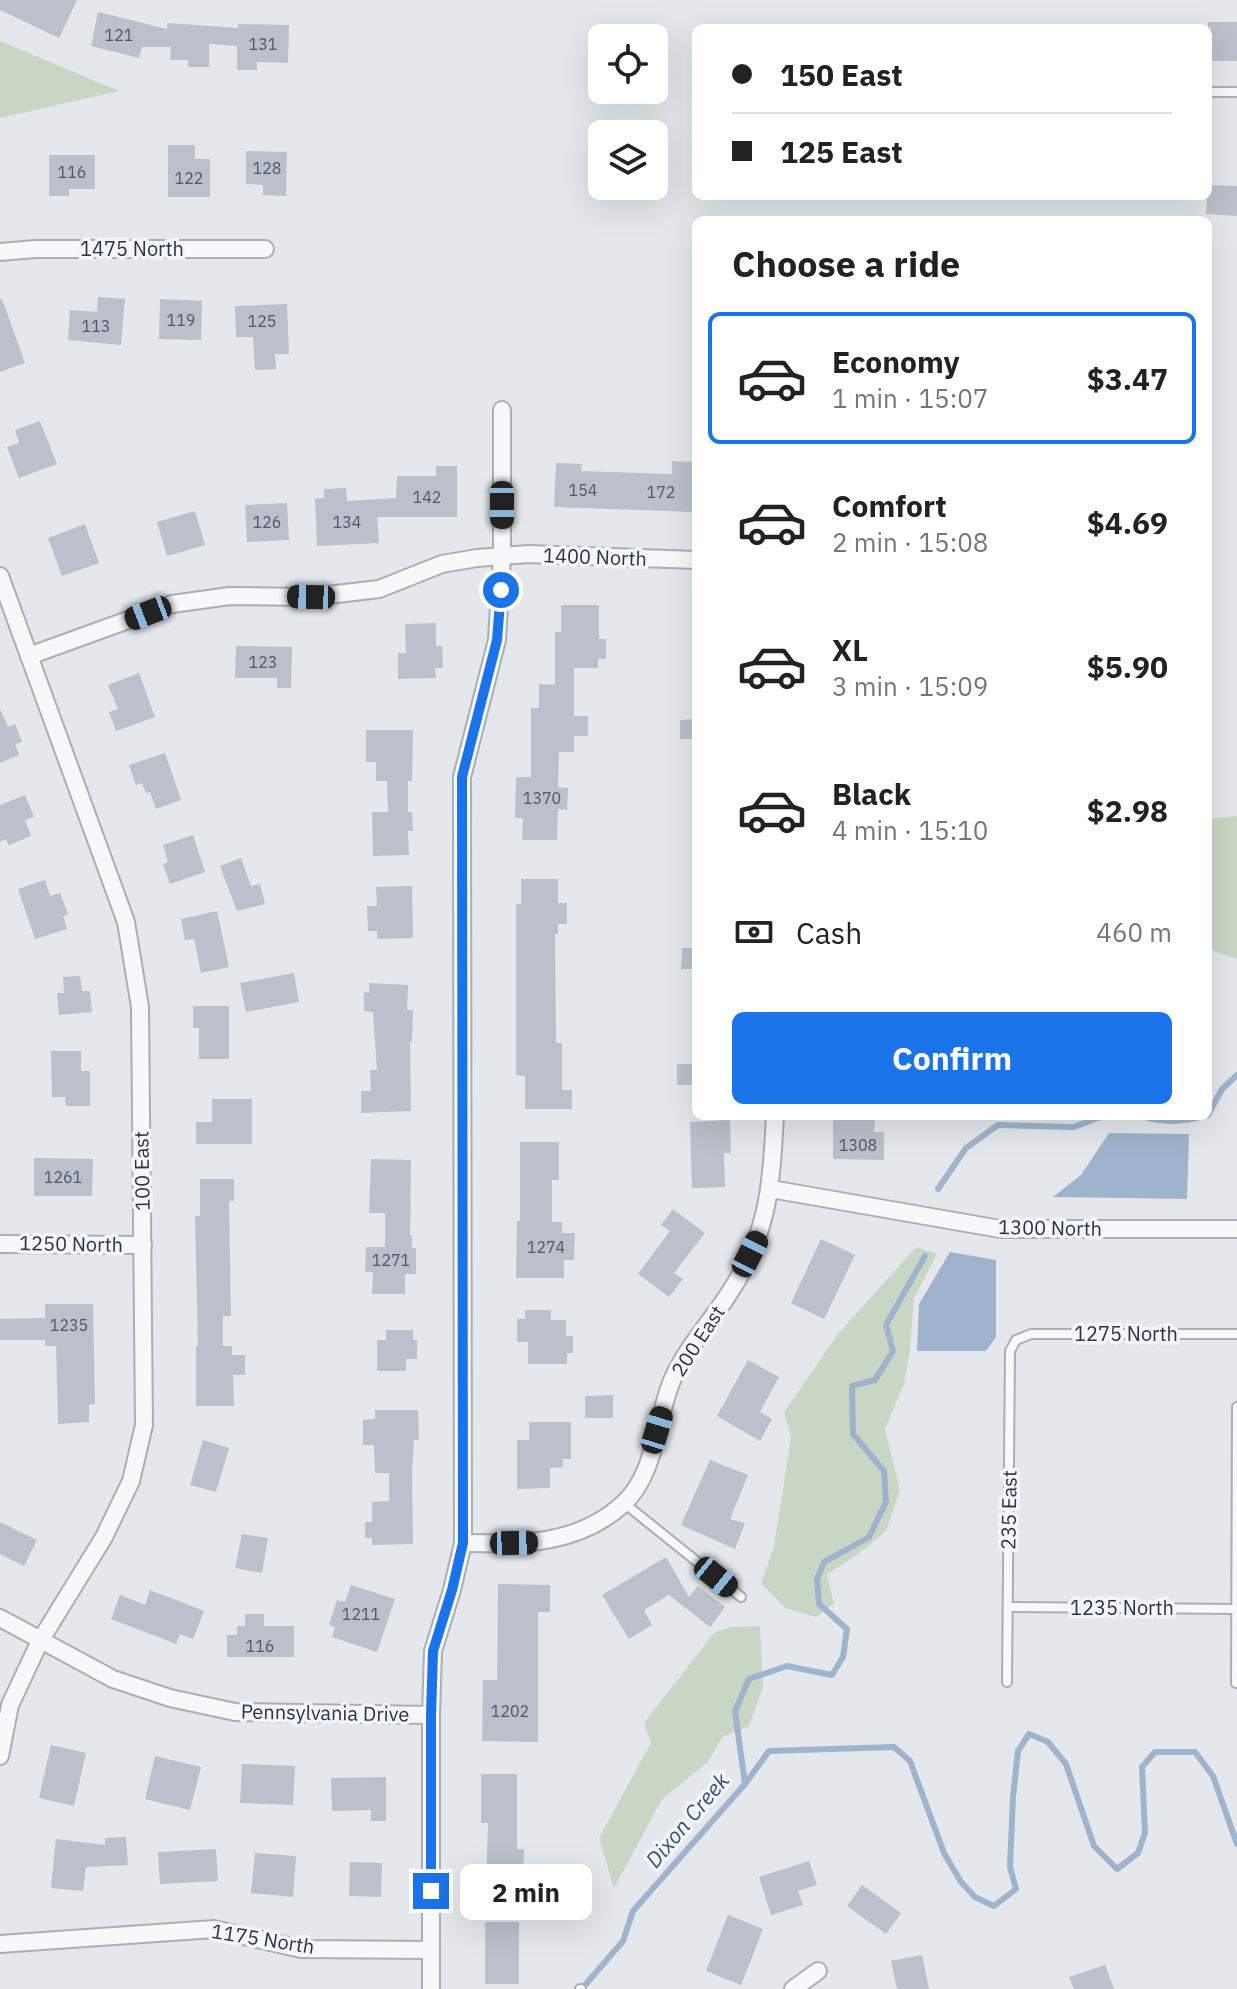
<!DOCTYPE html>
<html lang="en">
<head>
<meta charset="utf-8">
<style>
  :root { --surface:#fff; --page:#f2f2f2; --text:#222; --muted:#767676; --line:#e0e0e0; --accent:#1a73e8 }
  body { margin:0; font-family:"IBM Plex Sans",sans-serif; background:var(--page); color:var(--text); height:100vh; display:flex; flex-direction:column; font-size:30px; white-space:nowrap }
  * { box-sizing:border-box; margin:0 }
  p { font-size:26px; color:var(--muted) }
  .icon { flex:none; width:44px; height:44px; fill:none; stroke:currentColor; stroke-width:2; stroke-linecap:round; stroke-linejoin:round }
  .map { position:relative; flex:1; overflow:hidden }
  .panel { position:absolute; left:692px; top:216px; width:520px; height:904px; display:flex; flex-direction:column; background:var(--surface); border-radius:12px; box-shadow:0 8px 32px #0002 }
  .panel>* { flex:none }
  .top-card { position:absolute; left:692px; top:24px; width:520px; height:176px; border-radius:12px; box-shadow:0 8px 32px #0002; display:grid; align-content:center; height:176px; padding:0 40px; background:var(--surface) }
  .tools { position:absolute; left:588px; top:24px; display:grid; gap:16px }
  .tools a { display:grid; place-items:center; width:80px; height:80px; border-radius:12px; background:var(--surface); box-shadow:0 8px 32px #0002; font-size:40px }
  .end { position:absolute; width:36px; height:36px; margin:-18px; border:10px solid #1a73e8; background:#fff; box-shadow:0 0 0 4px #fff }
  .from { border-radius:50% }
  .bubble { position:absolute; height:56px; border-radius:12px; background:var(--surface); box-shadow:0 8px 32px #0002; font-size:26px; font-weight:700; line-height:56px; text-align:center }
  .car { position:absolute; width:24px; height:48px; margin:-24px -12px; border-radius:10px; box-shadow:0 0 6px 2px #0007; background:linear-gradient(#222 24%,#8ab4d8 0 40%,#222 0 76%,#8ab4d8 0 86%,#222 0) }
  .top-card b { display:flex; align-items:center; gap:28px; height:76px; font-size:30px }
  .top-card b+b { border-top:2px solid var(--line) }
  .top-card i { width:20px; height:20px; background:var(--text) }
  ul { padding:0; list-style:none }
  li { display:flex; align-items:center; gap:24px; height:132px; margin:0 16px 12px; padding:0 24px; border:4px solid transparent; border-radius:12px }
  li div { flex:1 }
  li b { display:block; font-size:30px }
  li em { font-style:normal; font-weight:700 }
  li.on { border-color:var(--accent) }
  li>.icon { width:72px; height:72px; stroke-width:1.5 }
  h2 { padding:0 40px; font-size:36px; line-height:96px }
  .pay { display:flex; align-items:center; gap:20px; height:88px; padding:0 40px; font-size:30px }
  .pay p { margin-inline-start:auto }
  .action { display:flex; gap:16px; margin-top:auto; padding:16px 40px }
  .action a { flex:1; height:92px; border-radius:12px; background:var(--accent); color:#fff; font-size:32px; font-weight:700; line-height:92px; text-align:center }
  .map>svg:first-child { display:block }
  .green { fill:#c9d6c5 }
  .water { fill:#9fb4cc }
  .lines { fill:none; stroke-linecap:round; stroke-linejoin:round }
  .stream { stroke:#9fb4cc; stroke-width:6 }
  .building { fill:#bbc0ca }
  .lane-casing { stroke:#a9aeb7; stroke-width:12 }
  .street-casing { stroke:#a9aeb7; stroke-width:20 }
  .lane { stroke:#f7f8fa; stroke-width:8 }
  .street { stroke:#f7f8fa; stroke-width:16 }
  .route { stroke:#1a73e8; stroke-width:10 }
  .labels { text-anchor:middle; stroke-width:7; stroke-linejoin:round; paint-order:stroke }
  .number-label { font-size:16px; fill:#4f5766 }
  .street-label { font-size:20px; fill:#2b3445; stroke:#f4f6f9 }
  .water-label { font-size:22px; font-style:italic; fill:#34527a; stroke:#f4f6f9 }
</style>
</head>
<body>
<div class="map">
<svg width="1237" height="1989" viewBox="0 0 1237 1989">
  <rect width="100%" height="100%" fill="#e4e7ec"/>
  <g class="green">
    <polygon points="0,41 119,91 0,118"/>
    <polygon points="1237,816 1237,959 1208,949 1208,819"/>
    <polygon points="916,1247 937,1254 914,1298 910,1350 904,1384 885,1429 900,1490 886,1531 857,1555 827,1574 834,1604 816,1617 785,1608 761,1583 774,1547 791,1437 784,1412 838,1334"/>
    <polygon points="760,1626 763,1687 749,1726 722,1737 708,1762 662,1799 614,1888 599,1838 651,1743 644,1723 714,1633 730,1627"/>
  </g>
  <g class="water">
    <polygon points="1109,1133 1189,1134 1187,1199 1053,1197 1081,1175"/>
    <polygon points="950,1252 996,1260 996,1337 986,1351 917,1351 919,1304"/>
  </g>
  <g class="lines">
    <g class="stream">
      <polyline points="1208,1115 1222,1089 1237,1075"/>
      <path d="M1141,1116C1163,1123 1181,1122 1204,1116"/>
      <polyline points="938,1189 966,1148 998,1125 1074,1127 1103,1116"/>
      <polyline points="745,1784 769,1751 894,1747 910,1761 944,1853 961,1882 975,1897 994,1906 1016,1889 1010,1867 1013,1797 1018,1751 1029,1734 1048,1742 1066,1764 1094,1846 1117,1869 1138,1853 1145,1833 1142,1767 1155,1752 1195,1752 1213,1776 1237,1844"/>
      <polyline points="586,1984 623,1941 633,1911 745,1784 735,1711 749,1679 787,1666 832,1675 843,1657 847,1629 819,1604 817,1579 824,1562 869,1537 886,1502 884,1471 853,1434 852,1386 875,1380 893,1351 886,1325 925,1256"/>
    </g>
  </g>
  <g class="building">
    <polygon points="0,0 77,0 59,38 0,10"/>
    <polygon points="98,12 167,29 167,23 238,28 238,24 289,25 288,63 257,62 257,70 237,70 237,46 209,44 209,67 188,67 188,60 170,60 171,47 142,47 139,58 91,46"/>
    <rect x="1208" y="22" width="29" height="39"/>
    <polygon points="168,145 195,145 195,159 210,159 210,197 168,197"/>
    <polygon points="246,151 287,152 286,196 263,195 263,185 246,184"/>
    <polygon points="49,155 95,155 95,189 69,189 69,196 49,196"/>
    <polygon points="1208,185 1237,186 1237,216 1206,214"/>
    <polygon points="98,297 125,299 121,345 68,340 70,310 97,312"/>
    <polygon points="2,299 25,363 0,372 0,300"/>
    <polygon points="160,299 202,301 201,340 159,339"/>
    <polygon points="287,304 289,354 275,354 276,369 255,370 253,337 236,337 235,306"/>
    <polygon points="40,421 57,464 19,478 7,447 19,443 15,430"/>
    <polygon points="672,461 694,462 693,512 554,507 556,463 582,464 581,471 672,474"/>
    <polygon points="436,466 457,466 457,517 377,517 379,543 317,546 315,499 324,498 324,489 346,488 347,501 396,498 397,476 436,476"/>
    <polygon points="287,503 289,540 247,542 245,505"/>
    <polygon points="195,511 205,545 167,556 157,522"/>
    <polygon points="85,524 99,563 62,576 48,538"/>
    <polygon points="561,605 599,605 599,639 606,639 606,659 598,659 598,668 574,668 574,716 588,716 588,736 574,736 574,752 559,752 558,787 568,788 567,810 558,809 557,840 522,840 523,818 515,818 516,777 531,777 531,708 539,708 539,684 555,685 555,632 561,632"/>
    <polygon points="436,623 436,646 442,646 443,668 435,668 436,678 398,679 398,653 406,653 405,624"/>
    <polygon points="236,646 292,647 291,688 277,688 277,678 235,678"/>
    <polygon points="139,673 155,717 116,731 109,712 118,709 108,685"/>
    <polygon points="0,709 8,727 15,724 22,742 15,744 19,755 0,763"/>
    <polygon points="696,719 696,739 680,739 680,720"/>
    <polygon points="366,730 413,730 412,781 408,781 408,812 412,812 413,831 408,831 409,855 373,856 372,812 388,812 387,781 376,781 376,762 366,762"/>
    <polygon points="165,753 181,800 156,809 150,792 146,793 142,783 136,785 129,765"/>
    <polygon points="25,795 34,817 25,820 31,836 9,845 6,839 0,842 0,805"/>
    <polygon points="193,835 205,872 170,884 163,864 168,862 163,845"/>
    <polygon points="241,858 251,886 260,884 265,904 237,911 220,866"/>
    <polygon points="521,879 558,879 558,903 567,903 567,924 558,924 558,934 555,934 556,1043 562,1043 562,1090 572,1090 572,1109 525,1109 525,1076 516,1075 516,904 521,904"/>
    <polygon points="45,880 50,896 60,893 68,914 63,916 67,929 35,939 18,889"/>
    <polygon points="412,886 413,938 377,939 377,931 368,931 367,906 377,906 376,887"/>
    <polygon points="217,911 229,967 201,973 194,939 185,940 181,919"/>
    <polygon points="682,948 696,948 696,969 681,969"/>
    <polygon points="294,973 299,1002 246,1012 240,983"/>
    <polygon points="80,976 82,991 90,991 92,1012 59,1015 57,993 64,993 63,977"/>
    <polygon points="369,983 408,985 407,1010 413,1010 412,1042 410,1042 411,1111 361,1113 361,1091 371,1091 370,1070 377,1070 373,1012 364,1011 364,992 369,993"/>
    <polygon points="193,1006 229,1006 229,1059 199,1059 199,1028 193,1028"/>
    <polygon points="51,1051 81,1051 81,1071 90,1071 90,1106 66,1106 65,1097 52,1097"/>
    <rect x="677" y="1064" width="19" height="21"/>
    <polygon points="212,1099 252,1099 252,1144 196,1144 196,1122 212,1122"/>
    <polygon points="833,1116 875,1116 874,1132 884,1132 884,1160 833,1159"/>
    <polygon points="730,1120 731,1153 724,1153 725,1187 692,1188 690,1122"/>
    <polygon points="520,1142 559,1142 559,1180 552,1180 552,1222 562,1222 562,1233 575,1233 574,1260 564,1260 564,1278 516,1278 517,1221 520,1221"/>
    <polygon points="34,1158 93,1159 92,1196 34,1196"/>
    <polygon points="371,1159 411,1160 410,1235 412,1235 412,1248 416,1248 416,1274 405,1274 405,1294 372,1294 373,1272 365,1272 366,1247 385,1247 385,1213 369,1213"/>
    <polygon points="200,1179 234,1179 234,1201 229,1201 231,1316 223,1316 223,1346 232,1346 232,1355 245,1355 245,1375 233,1375 234,1406 196,1406 196,1346 198,1346 195,1216 200,1216"/>
    <polygon points="673,1209 705,1233 674,1273 683,1279 669,1297 638,1274 670,1231 661,1225"/>
    <polygon points="821,1239 855,1255 824,1319 791,1303"/>
    <polygon points="45,1304 93,1304 95,1404 89,1405 89,1422 58,1424 56,1346 45,1346 45,1340 0,1340 0,1319 45,1318"/>
    <polygon points="525,1310 551,1310 551,1320 566,1320 566,1336 573,1336 573,1353 567,1353 567,1364 528,1364 528,1342 517,1342 517,1319 525,1319"/>
    <polygon points="386,1330 413,1330 413,1340 417,1340 417,1359 406,1359 406,1371 377,1371 377,1340 386,1340"/>
    <polygon points="748,1360 779,1377 760,1412 772,1419 760,1441 717,1416"/>
    <polygon points="613,1395 613,1418 585,1418 585,1396"/>
    <polygon points="375,1410 418,1410 419,1440 414,1440 412,1473 413,1544 372,1545 372,1538 365,1538 365,1522 372,1522 372,1502 389,1501 389,1473 375,1473 374,1445 363,1445 363,1420 375,1419"/>
    <polygon points="529,1422 571,1422 571,1459 563,1459 563,1467 550,1468 550,1488 517,1489 517,1440 529,1440"/>
    <polygon points="203,1440 229,1448 216,1492 190,1485"/>
    <polygon points="710,1460 748,1475 730,1519 745,1523 735,1549 681,1525"/>
    <polygon points="0,1522 37,1540 24,1566 0,1554"/>
    <polygon points="242,1534 268,1538 262,1573 235,1568"/>
    <polygon points="666,1557 689,1597 698,1586 725,1607 710,1627 669,1595 644,1610 652,1625 629,1639 602,1595"/>
    <polygon points="498,1584 550,1585 550,1612 538,1612 538,1742 482,1741 483,1680 497,1680"/>
    <polygon points="351,1585 395,1599 377,1652 332,1637 335,1627 329,1625 337,1600 345,1602"/>
    <polygon points="150,1590 204,1611 193,1639 180,1634 176,1644 111,1619 120,1595 145,1605"/>
    <polygon points="245,1614 264,1614 264,1626 294,1626 294,1657 227,1657 227,1635 237,1635 237,1626 245,1626"/>
    <polygon points="51,1745 86,1753 74,1806 39,1798"/>
    <polygon points="155,1756 201,1767 190,1810 145,1799"/>
    <polygon points="242,1764 295,1766 293,1805 240,1803"/>
    <polygon points="481,1774 517,1774 517,1849 524,1849 523,1889 486,1888 488,1823 481,1823"/>
    <polygon points="386,1777 386,1821 371,1821 371,1810 332,1811 331,1778"/>
    <polygon points="126,1837 128,1865 86,1867 83,1891 51,1888 56,1839 105,1845 105,1838"/>
    <polygon points="216,1849 218,1881 160,1884 158,1852"/>
    <polygon points="255,1853 296,1856 293,1897 251,1893"/>
    <polygon points="809,1861 817,1885 798,1891 803,1905 771,1915 759,1877"/>
    <polygon points="350,1862 382,1863 381,1897 349,1896"/>
    <polygon points="862,1885 901,1913 886,1934 847,1906"/>
    <polygon points="728,1915 763,1929 741,1985 706,1971"/>
    <rect x="485" y="1922" width="34" height="62"/>
    <polygon points="922,1955 929,1989 897,1989 891,1961"/>
    <polygon points="1105,1965 1114,1989 1074,1989 1069,1977"/>
  </g>
  <g class="lines">
    <defs>
      <g id="lane">
        <polyline points="1208,92 1237,92"/>
        <polyline points="624,1503 741,1597"/>
        <polyline points="1008,1607 1236,1609"/>
        <polyline points="1007,1682 1010,1351 1016,1340 1031,1334 1237,1334"/>
        <polyline points="1236,1683 1237,1407"/>
        <polyline points="580,1989 581,1989"/>
      </g>
      <g id="street">
        <polyline points="0,252 35,249 265,249"/>
        <polyline points="0,576 126,922 140,1007 144,1425 131,1481 104,1537 40,1641 10,1705 0,1756"/>
        <polyline points="29,656 172,604 230,596 311,597 379,589 442,564 477,558 528,554 696,560"/>
        <polyline points="771,1189 1000,1229 1237,1229"/>
        <polyline points="0,1244 143,1245"/>
        <path d="M463,1543C521,1544 577,1546 623,1504C658,1472 655,1416 674,1376C688,1346 710,1323 728,1295C769,1234 771,1186 775,1116"/>
        <polyline points="0,1618 113,1679 170,1698 235,1712 431,1715"/>
        <polyline points="0,1944 214,1929 301,1949 431,1950"/>
        <polyline points="431,1989 431,1715 433,1651 452,1590 463,1543 462,777 497,640 502,556 502,410"/>
        <polyline points="793,1989 818,1971"/>
      </g>
    </defs>
    <use href="#lane" class="lane-casing"/>
    <use href="#street" class="street-casing"/>
    <use href="#lane" class="lane"/>
    <use href="#street" class="street"/>
  </g>
  <g class="lines">
    <polyline class="route" points="431,1891 431,1715 433,1651 452,1590 463,1543 462,777 497,640 501,590"/>
  </g>
  <g class="labels">
    <g class="number-label">
      <text x="119" y="41">121</text>
      <text x="263" y="50">131</text>
      <text x="267" y="174">128</text>
      <text x="72" y="178">116</text>
      <text x="189" y="184">122</text>
      <text x="181" y="326">119</text>
      <text x="262" y="327">125</text>
      <text x="96" y="332">113</text>
      <text x="583" y="496">154</text>
      <text x="661" y="498">172</text>
      <text x="427" y="503">142</text>
      <text x="267" y="528">126</text>
      <text x="347" y="528">134</text>
      <text x="263" y="668">123</text>
      <text x="542" y="804">1370</text>
      <text x="858" y="1151">1308</text>
      <text x="63" y="1183">1261</text>
      <text x="546" y="1253">1274</text>
      <text x="391" y="1266">1271</text>
      <text x="69" y="1331">1235</text>
      <text x="361" y="1620">1211</text>
      <text x="260" y="1652">116</text>
      <text x="510" y="1717">1202</text>
    </g>
    <g class="street-label">
      <text x="132" y="256">1475 North</text>
      <text transform="translate(595 557) rotate(2)" y="7">1400 North</text>
      <text transform="translate(142 1171) rotate(-91)" y="7">100 East</text>
      <text transform="translate(1050 1228) rotate(1)" y="7">1300 North</text>
      <text transform="translate(71 1244) rotate(1)" y="7">1250 North</text>
      <text x="1126" y="1341">1275 North</text>
      <text transform="translate(698 1341) rotate(-57)" y="7">200 East</text>
      <text transform="translate(1009 1510) rotate(-89)" y="7">235 East</text>
      <text x="1122" y="1615">1235 North</text>
      <text transform="translate(325 1713) rotate(1)" y="7">Pennsylvania Drive</text>
      <text transform="translate(263 1939) rotate(9)" y="7">1175 North</text>
    </g>
    <g class="water-label">
      <text transform="translate(687 1820) rotate(-50)" y="8">Dixon Creek</text>
    </g>
  </g>
</svg>
<div class="tools">
<a><svg class="icon" aria-label="locate" viewBox="0 0 24 24"><circle cx="12" cy="12" r="6"/><path d="M12 2v4M12 18v4M2 12h4M18 12h4"/></svg></a>
<a><svg class="icon" aria-label="layers" viewBox="0 0 24 24"><path d="M12 4l9 5-9 5-9-5zM3 14l9 5 9-5"/></svg></a>
</div>
<i class="end from" style="left:501px;top:590px"></i>
<i class="end" style="left:431px;top:1891px"></i>
<div class="bubble" style="left:460px;top:1864px;width:132px">2 min</div>
<i class="car" style="left:502px;top:505px;rotate:180deg"></i>
<i class="car" style="left:311px;top:597px;rotate:271deg"></i>
<i class="car" style="left:148px;top:613px;rotate:249deg"></i>
<i class="car" style="left:750px;top:1254px;rotate:27deg"></i>
<i class="car" style="left:657px;top:1430px;rotate:17deg"></i>
<i class="car" style="left:514px;top:1543px;rotate:89deg"></i>
<i class="car" style="left:716px;top:1577px;rotate:129deg"></i>
<div class="top-card">
<b><i class="from"></i>150 East</b>
<b><i></i>125 East</b>
</div>
<section class="panel">
<h2>Choose a ride</h2>
<ul>
<li class="on"><svg class="icon" aria-label="car" viewBox="0 0 24 24"><path d="M5 17H2v-5l4-1 3-4h7l3 4 3 1v5h-3M9 17h6M6 11h13"/><circle cx="7" cy="17" r="2"/><circle cx="17" cy="17" r="2"/></svg><div><b>Economy</b><p>1 min · 15:07</p></div><em>$3.47</em></li>
<li><svg class="icon" aria-label="car" viewBox="0 0 24 24"><path d="M5 17H2v-5l4-1 3-4h7l3 4 3 1v5h-3M9 17h6M6 11h13"/><circle cx="7" cy="17" r="2"/><circle cx="17" cy="17" r="2"/></svg><div><b>Comfort</b><p>2 min · 15:08</p></div><em>$4.69</em></li>
<li><svg class="icon" aria-label="car" viewBox="0 0 24 24"><path d="M5 17H2v-5l4-1 3-4h7l3 4 3 1v5h-3M9 17h6M6 11h13"/><circle cx="7" cy="17" r="2"/><circle cx="17" cy="17" r="2"/></svg><div><b>XL</b><p>3 min · 15:09</p></div><em>$5.90</em></li>
<li><svg class="icon" aria-label="car" viewBox="0 0 24 24"><path d="M5 17H2v-5l4-1 3-4h7l3 4 3 1v5h-3M9 17h6M6 11h13"/><circle cx="7" cy="17" r="2"/><circle cx="17" cy="17" r="2"/></svg><div><b>Black</b><p>4 min · 15:10</p></div><em>$2.98</em></li>
</ul>
<div class="pay"><svg class="icon" aria-label="cash" viewBox="0 0 24 24"><path d="M3 7h18v10H3z"/><circle cx="12" cy="12" r="2"/></svg>Cash<p>460 m</p></div>
<div class="action"><a>Confirm</a></div>
</section>
</div>
</body>
</html>
